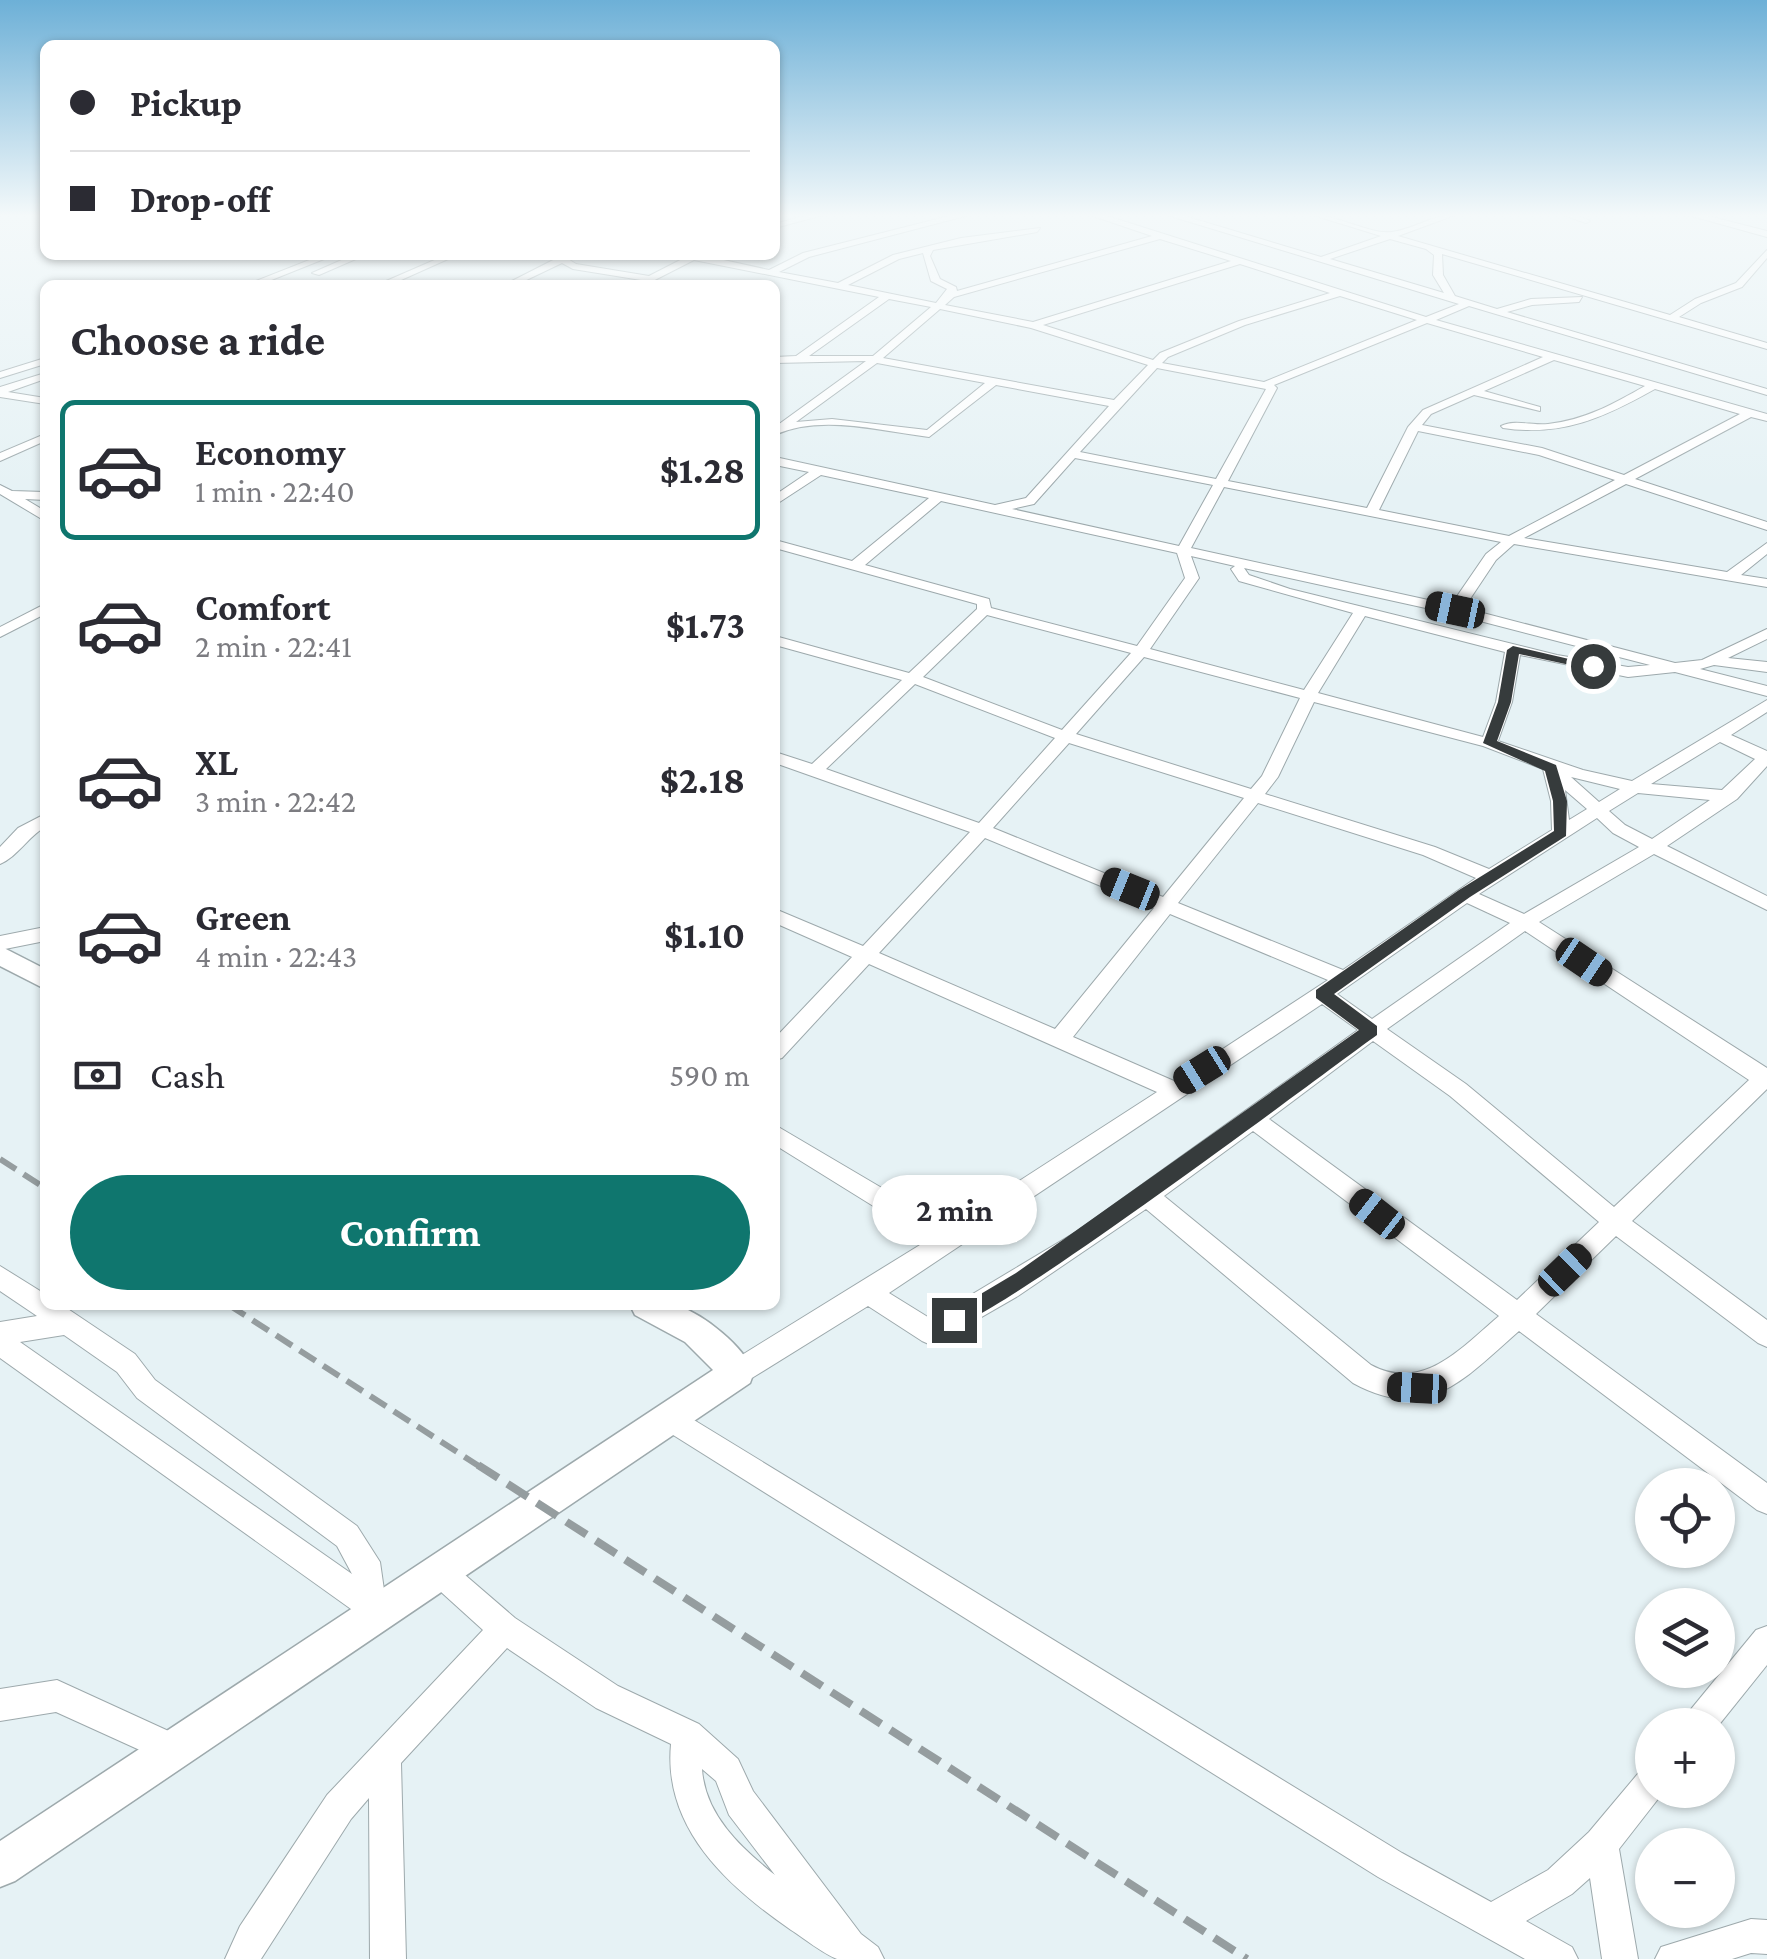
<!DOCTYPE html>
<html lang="en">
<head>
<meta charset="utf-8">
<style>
  :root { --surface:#fff; --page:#f2f2f3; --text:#2b2b33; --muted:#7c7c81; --line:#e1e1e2; --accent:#0f766e }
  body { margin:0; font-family:"Crimson Pro",serif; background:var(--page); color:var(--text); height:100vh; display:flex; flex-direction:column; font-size:38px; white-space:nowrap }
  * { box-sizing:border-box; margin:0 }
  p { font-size:32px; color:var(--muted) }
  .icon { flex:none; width:55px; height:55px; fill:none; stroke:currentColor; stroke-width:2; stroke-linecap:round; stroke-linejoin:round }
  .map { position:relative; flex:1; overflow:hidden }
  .panel { position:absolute; left:40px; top:280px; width:740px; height:1030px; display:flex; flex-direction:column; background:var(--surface); border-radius:15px; box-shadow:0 2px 8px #0004 }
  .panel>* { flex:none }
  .hud { position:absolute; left:40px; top:40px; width:740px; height:220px; border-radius:15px; box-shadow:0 2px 8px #0004; display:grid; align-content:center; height:220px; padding:0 30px; background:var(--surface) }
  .fabs { position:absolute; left:1635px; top:1468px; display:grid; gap:20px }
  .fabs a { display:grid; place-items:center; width:100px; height:100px; border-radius:50%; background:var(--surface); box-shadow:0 2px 8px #0004; font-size:50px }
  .end { position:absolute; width:45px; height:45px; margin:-22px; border:12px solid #363b3c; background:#fff; box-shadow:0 0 0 5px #fff }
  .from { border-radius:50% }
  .bubble { position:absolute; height:70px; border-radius:35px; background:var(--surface); box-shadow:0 2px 8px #0004; font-size:32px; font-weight:700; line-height:70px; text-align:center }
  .car { position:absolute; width:30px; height:60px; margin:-30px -15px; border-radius:12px; box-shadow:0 0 8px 2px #0007; background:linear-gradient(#222 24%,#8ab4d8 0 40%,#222 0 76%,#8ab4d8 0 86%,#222 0) }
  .hud b { display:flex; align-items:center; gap:35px; height:95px; font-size:38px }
  .hud b+b { border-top:2px solid var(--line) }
  .hud i { width:25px; height:25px; background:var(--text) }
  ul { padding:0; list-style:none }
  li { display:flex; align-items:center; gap:30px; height:140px; margin:0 20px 15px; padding:0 10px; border:5px solid transparent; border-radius:15px }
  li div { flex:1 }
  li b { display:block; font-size:38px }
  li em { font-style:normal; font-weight:700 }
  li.current { border-color:var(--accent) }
  li>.icon { width:90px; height:90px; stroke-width:1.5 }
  h2 { padding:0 30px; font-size:45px; line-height:120px }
  .pay { display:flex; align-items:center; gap:25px; height:110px; padding:0 30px; font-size:38px }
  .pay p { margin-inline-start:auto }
  .primary-button { display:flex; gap:20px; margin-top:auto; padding:20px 30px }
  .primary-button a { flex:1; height:115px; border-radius:60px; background:var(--accent); color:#fff; font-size:40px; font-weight:700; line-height:115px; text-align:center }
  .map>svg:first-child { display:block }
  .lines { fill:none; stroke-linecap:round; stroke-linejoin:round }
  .minor-casing { stroke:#9da9ac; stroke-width:2 }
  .tertiary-casing { stroke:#9da9ac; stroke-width:3 }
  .minor { fill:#fff; fill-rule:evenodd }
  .tertiary { fill:#fff; fill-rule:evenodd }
  .rail-far1 { stroke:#959d9f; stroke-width:6; stroke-dasharray:19 9; stroke-linecap:butt }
  .rail { stroke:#959d9f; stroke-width:8; stroke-dasharray:24 11; stroke-linecap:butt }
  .route { fill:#363b3c }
</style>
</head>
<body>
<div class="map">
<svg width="1767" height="1959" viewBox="0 0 1767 1959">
  <rect width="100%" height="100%" fill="#e6f2f5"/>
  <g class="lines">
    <defs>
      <g id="minor">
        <polygon points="807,215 823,215 775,228 775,224"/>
        <path d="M953,215H969L809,257L779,272L838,283L893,255L961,238L1040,228L1037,232L933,250L930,256L940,279L956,287L957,291L1152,236L1090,215H1104L1426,317L1459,304L1167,215H1181L1321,257L1381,236L1313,215C1338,215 1371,235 1392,232C1414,229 1432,215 1455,215L1398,236L1670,315L1695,299L1736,283L1767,250V258L1742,287L1701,303L1679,317L1767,343V349L1442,254L1443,275L1455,296L1497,309L1531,299L1582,297L1579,302L1532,305L1507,312L1767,389V395L1469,306L1436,320L1767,414V421L1751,417L1635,479L1767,522V530L1626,484L1524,538L1727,572L1767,543V554L1741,575L1767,579V587L1514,544L1496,560L1464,608L1675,663L1702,660L1767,629V639L1728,658L1767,662V672L1714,665L1700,669L1767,686V696L1675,672L1628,677L1520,655L1512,702L1498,741L1583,770L1632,781L1767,700V712L1731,735L1767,751V766L1737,799L1667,846L1767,896V910L1654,854L1539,922L1767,1068V1089L1632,1221L1767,1320V1347L1758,1343L1616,1236L1536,1314L1767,1483V1514L1757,1510L1519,1331C1464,1379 1428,1424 1353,1383L1146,1209L1018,1296L940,1341L931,1345L922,1341L868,1306L747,1381L738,1384L729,1381L725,1372L729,1363L928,1240L775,1145V1125L948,1227L1157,1092L869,964L782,1058L775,1060V1038L852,957L775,923V909L863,946L970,832L775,763V752L812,764L902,680L775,645V636L909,673L977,609V604L775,548V540L852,561L929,498L821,475L775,505V495L809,472L775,465V457L995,505L1026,498L1109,406L996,385L929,437C881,431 820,414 775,435V427L866,361L775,363V357L796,356L879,297L694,260L645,285H636L641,280L573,269L562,263L516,285H504L563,255H574L568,259L576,264L649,276L690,255H701L769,270L803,253ZM1160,239L1231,261L1033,322L945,305L954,297ZM1390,239L1426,249L1434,255L1433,275L1444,293L1330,259ZM923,253L931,281L947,289L936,303L848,285L899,259ZM1240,264L1330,293L1239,321L1160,353L1153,360L1043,325ZM1340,296L1417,320L1264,382L1162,363L1168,357L1245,325ZM889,299L931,307L873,356H809ZM940,309L1031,328L1148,365L1114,400L883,358ZM1427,323L1543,357L1423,410L1408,427L1367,508L1228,481L1277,388L1274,385ZM1554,360L1645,386C1613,404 1585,420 1548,424C1533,426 1515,419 1501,426L1503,428C1563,437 1605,417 1655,389L1740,414L1624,475L1542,448L1422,425L1431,414L1474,395L1540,411V407L1484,391ZM877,363L985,383L927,430L832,419L796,422ZM1157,368L1266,389L1216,479L1080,452ZM1418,431L1539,455L1615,480L1509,536L1379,510ZM1075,458L1213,485L1179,546L1012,509L1034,504ZM1224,487L1501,542L1486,554L1451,605L1191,548ZM941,501L1177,553L1185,578L1137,646L991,608L989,599L865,565ZM1191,556L1235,566L1231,569L1239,581L1353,613L1304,690L1150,649L1199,578ZM1244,568L1453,614L1650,665L1628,667L1557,655L1290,589L1249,575ZM987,615L1131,653L1062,730L923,677ZM1365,616L1505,652L1496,702L1483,737L1318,693ZM1144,657L1300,698L1262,776L1251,789L1076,734ZM915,684L1055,738L979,823L826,769ZM1314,702L1483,746L1543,769L1551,801L1552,830L1489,869L1435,847L1265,794L1278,777ZM1720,742L1755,759L1722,790L1651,784ZM1069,743L1244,798L1163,897L993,828ZM1571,777L1620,789L1599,802ZM1565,790L1587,809L1569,820ZM1638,793L1710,800L1652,839L1625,825L1609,811ZM1258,803L1423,855L1476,878L1343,970L1178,903ZM1597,818L1613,833L1639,847L1524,914L1479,894ZM985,838L1154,908L1055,1029L879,953ZM1467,903L1510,923L1372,1019L1337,994ZM1170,914L1328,980L1174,1081L1073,1037ZM1525,931L1749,1080L1614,1207L1466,1084L1387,1029ZM1322,1004L1358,1030L1076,1232L931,1319L889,1293ZM1373,1041L1450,1096L1599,1222L1517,1300L1269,1119ZM1253,1131L1499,1316C1461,1348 1423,1393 1371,1365L1164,1196Z"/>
        <polygon points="1563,215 1577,215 1590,221 1586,223"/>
        <polygon points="1688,215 1704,215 1767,231 1767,237"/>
        <polygon points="322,255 334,255 259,285 246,285"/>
        <polygon points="353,255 365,255 319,275 312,273"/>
        <polygon points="446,255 457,255 390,285 377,285"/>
        <polygon points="45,358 45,364 0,378 0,372"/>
        <polygon points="45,373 45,379 8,392 45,398 45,404 0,397 0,387"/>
        <polygon points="45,434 45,441 0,461 0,453"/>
        <polygon points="0,485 12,491 45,492 45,500 25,499 45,511 45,521 0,494"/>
        <polygon points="45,604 45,614 0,637 0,627"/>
        <path d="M45,814V827C28,837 17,857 0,864V847L18,828Z"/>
        <polygon points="45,927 45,941 0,950 0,936"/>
        <path d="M0,1266L45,1294V1305H62L135,1354L155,1380L357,1526L380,1562L385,1597L391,1608L387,1619L376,1623L365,1619L0,1358V1322L37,1316L0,1291ZM64,1335L117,1372L137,1398L337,1546L352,1574L20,1342Z"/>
        <polygon points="671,1406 1402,1853 1491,1902 1548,1870 1589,1832 1641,1770 1652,1765 1652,1790 1665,1790 1619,1849 1638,1959 1602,1959 1590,1878 1572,1894 1526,1921 1572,1947 1578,1959 1525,1959 1378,1877 662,1428 658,1419 662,1410"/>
        <path d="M440,1557L450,1562L515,1618L618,1686L699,1724L738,1759L753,1791L861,1934L878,1947L884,1959C870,1959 849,1959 837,1959C822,1953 805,1939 791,1930C727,1886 663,1828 671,1744L596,1708L507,1648L401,1763L406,1959H370L369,1798L351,1819L261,1959H225L240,1926L327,1795L483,1630L430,1582L425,1572L430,1562ZM702,1769L716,1781L729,1815L775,1875C741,1848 705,1815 702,1769Z"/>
        <polygon points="1767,1626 1767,1665 1718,1726 1682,1725 1687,1714 1756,1630"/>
        <polygon points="57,1680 186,1739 191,1750 186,1761 175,1766 56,1712 0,1721 0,1689"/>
        <polygon points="1751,1919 1767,1920 1767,1954 1751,1953 1732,1959 1655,1959 1661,1947"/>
      </g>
      <g id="tertiary">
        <polygon points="0,946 45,969 45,989 0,966"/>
        <path d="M630,1305C645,1305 664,1302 678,1306C705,1315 743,1346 754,1372L750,1383L15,1881L0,1887V1841L713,1370L685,1342L635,1315Z"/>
      </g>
    </defs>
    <use href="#minor" class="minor-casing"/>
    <use href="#tertiary" class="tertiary-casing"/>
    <use href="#minor" class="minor"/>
    <use href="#tertiary" class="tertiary"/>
    <g class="rail-far1">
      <polyline points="0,1159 45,1188"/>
      <polyline points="229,1305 482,1468"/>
    </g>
    <polyline class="rail" points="478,1465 1247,1959"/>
  </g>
  <linearGradient id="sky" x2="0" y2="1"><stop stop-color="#6db0d7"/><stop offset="0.44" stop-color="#f4f9fa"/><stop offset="1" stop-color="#f4f9fa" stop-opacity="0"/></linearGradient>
  <rect width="1767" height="490" fill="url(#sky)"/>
  <path class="route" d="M1513,646L1599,666L1593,670L1519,654L1511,702L1497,741L1556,765L1567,801L1566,836L1470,897L1334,994L1377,1026V1035C1328,1070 974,1337 947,1327V1314L1016,1273L1359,1030L1316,998V990L1459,890L1554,831L1553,801L1545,771L1483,743L1498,702L1507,650Z"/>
</svg>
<div class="fabs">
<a><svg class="icon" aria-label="locate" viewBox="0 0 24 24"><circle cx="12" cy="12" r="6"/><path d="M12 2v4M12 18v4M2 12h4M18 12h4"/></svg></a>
<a><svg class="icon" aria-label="layers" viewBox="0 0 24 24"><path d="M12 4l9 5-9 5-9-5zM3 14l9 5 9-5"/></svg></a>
<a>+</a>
<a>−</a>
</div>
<i class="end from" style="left:1593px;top:666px"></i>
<i class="end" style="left:954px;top:1320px"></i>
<div class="bubble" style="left:872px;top:1175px;width:165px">2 min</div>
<i class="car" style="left:1455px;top:610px;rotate:282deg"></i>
<i class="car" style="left:1130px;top:889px;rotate:292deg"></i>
<i class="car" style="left:1584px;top:962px;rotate:124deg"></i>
<i class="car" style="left:1202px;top:1070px;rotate:238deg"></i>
<i class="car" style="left:1377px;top:1214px;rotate:308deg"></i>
<i class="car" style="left:1565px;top:1270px;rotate:46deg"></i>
<i class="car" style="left:1417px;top:1388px;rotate:273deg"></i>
<div class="hud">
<b><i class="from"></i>Pickup</b>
<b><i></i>Drop-off</b>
</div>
<section class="panel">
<h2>Choose a ride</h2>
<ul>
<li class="current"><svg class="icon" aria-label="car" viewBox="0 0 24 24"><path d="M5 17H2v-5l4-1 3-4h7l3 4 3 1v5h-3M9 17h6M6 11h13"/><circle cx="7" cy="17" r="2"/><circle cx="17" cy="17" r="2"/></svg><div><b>Economy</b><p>1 min · 22:40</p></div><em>$1.28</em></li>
<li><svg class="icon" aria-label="car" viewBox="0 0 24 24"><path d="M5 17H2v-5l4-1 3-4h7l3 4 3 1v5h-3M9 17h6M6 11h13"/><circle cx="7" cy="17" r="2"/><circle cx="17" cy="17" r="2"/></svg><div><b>Comfort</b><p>2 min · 22:41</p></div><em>$1.73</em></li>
<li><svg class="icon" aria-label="car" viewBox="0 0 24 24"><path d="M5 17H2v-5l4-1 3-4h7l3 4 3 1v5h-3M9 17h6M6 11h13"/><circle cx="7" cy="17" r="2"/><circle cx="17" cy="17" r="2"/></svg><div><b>XL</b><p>3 min · 22:42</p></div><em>$2.18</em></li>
<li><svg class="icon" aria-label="car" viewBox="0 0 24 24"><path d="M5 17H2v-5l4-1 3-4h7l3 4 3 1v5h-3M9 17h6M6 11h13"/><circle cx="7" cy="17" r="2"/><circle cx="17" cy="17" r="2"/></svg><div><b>Green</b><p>4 min · 22:43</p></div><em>$1.10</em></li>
</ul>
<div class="pay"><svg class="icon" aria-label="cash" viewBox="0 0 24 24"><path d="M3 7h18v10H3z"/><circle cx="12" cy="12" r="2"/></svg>Cash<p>590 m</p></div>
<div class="primary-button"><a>Confirm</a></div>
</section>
</div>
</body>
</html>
